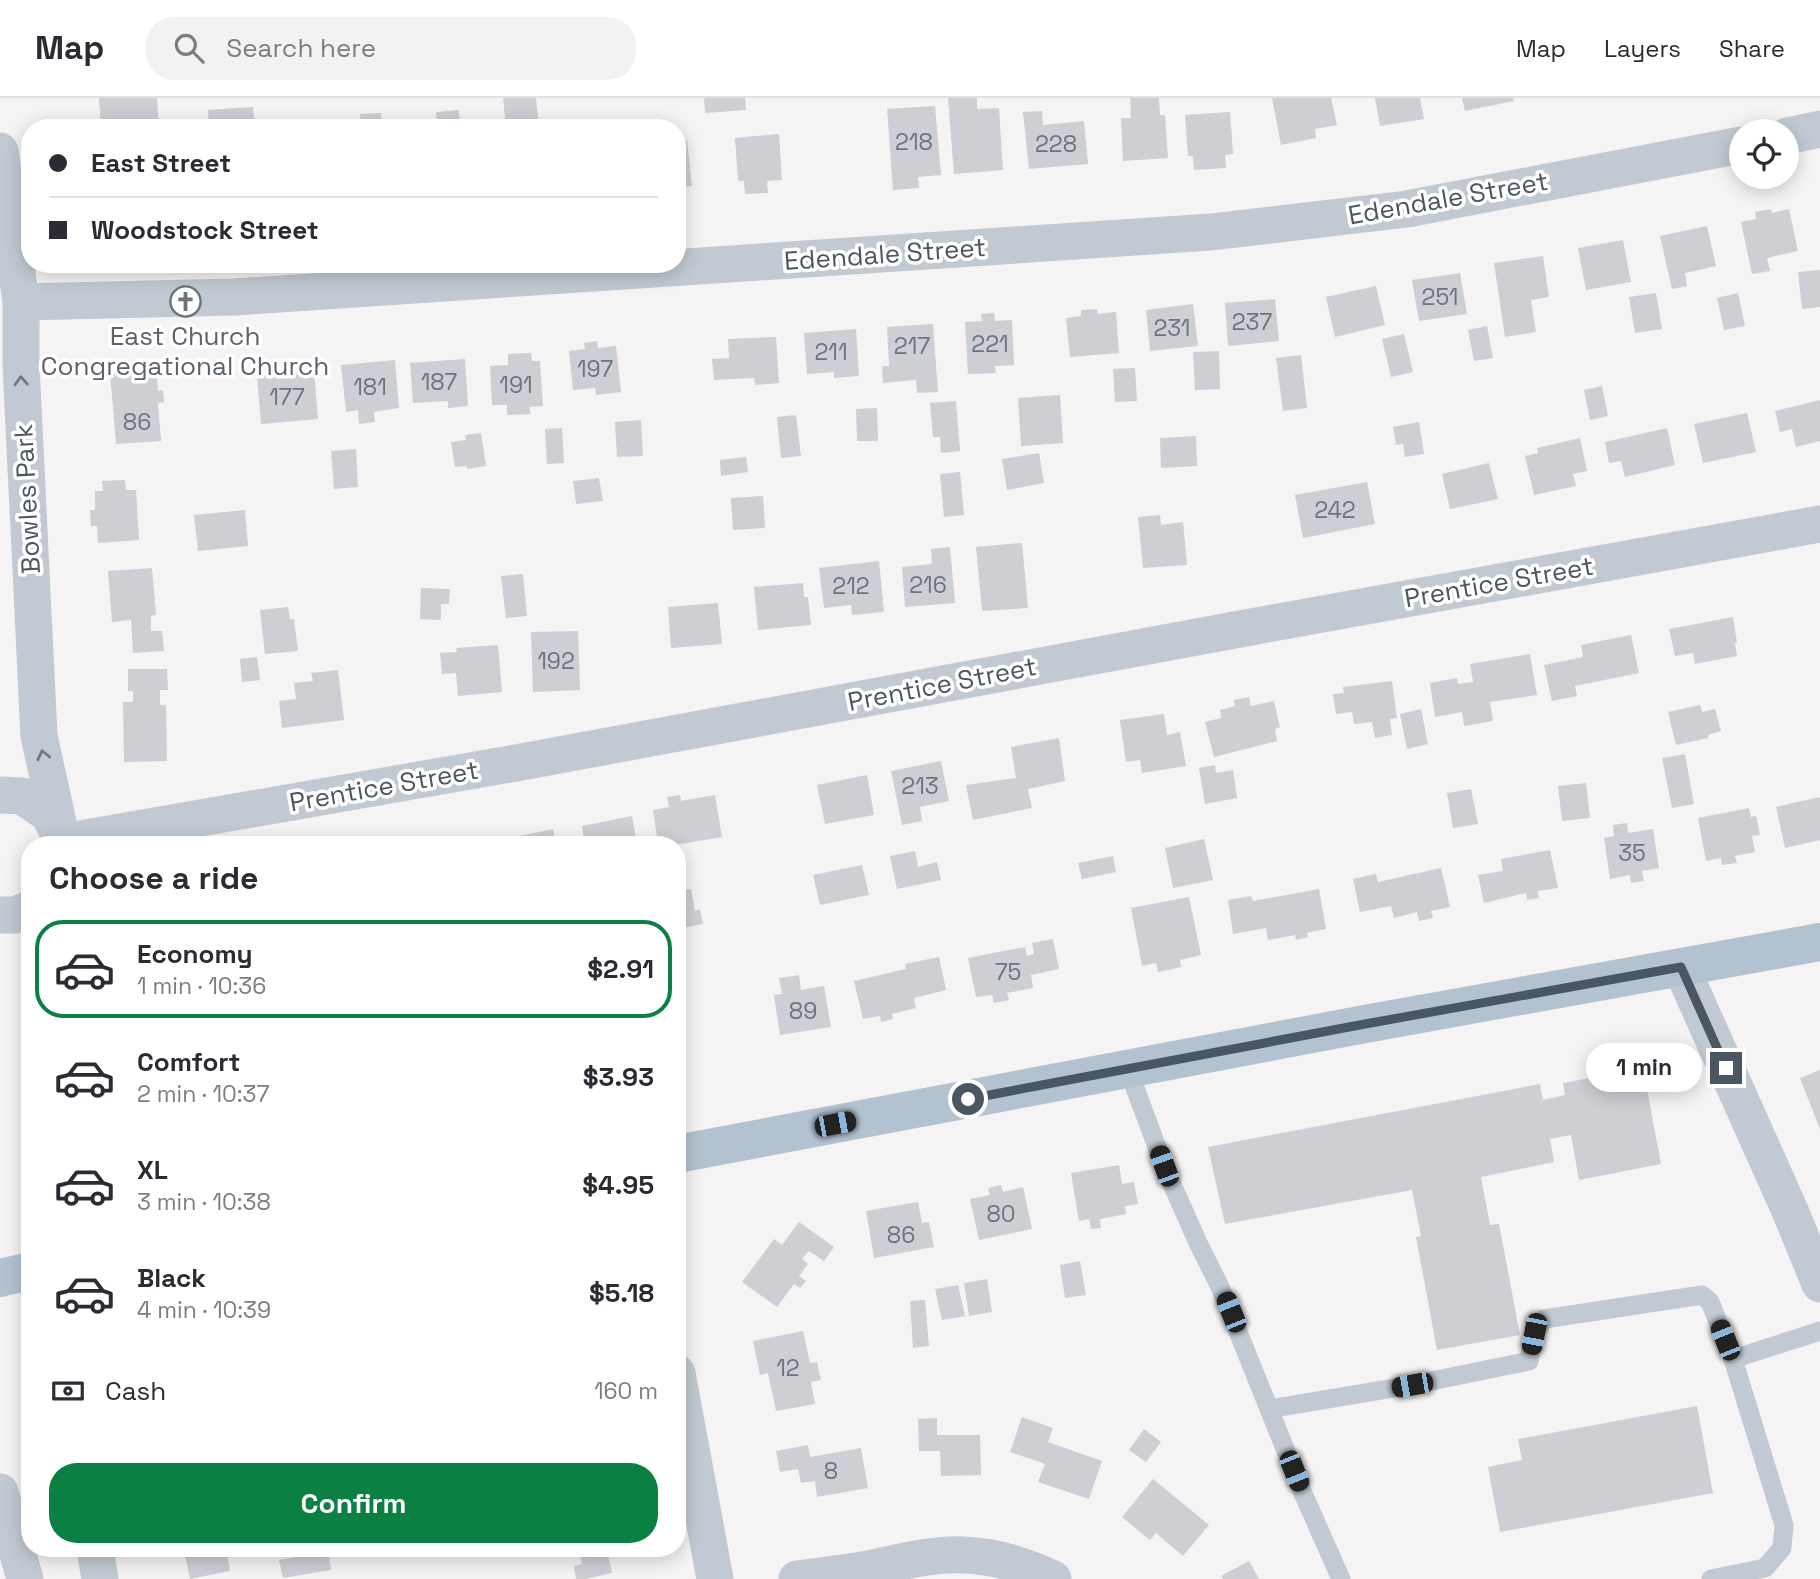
<!DOCTYPE html>
<html lang="en">
<head>
<meta charset="utf-8">
<style>
  :root { --surface:#fff; --page:#f2f2f3; --text:#2b2b33; --muted:#7c7c81; --line:#e1e1e2; --accent:#0b8043 }
  body { margin:0; font-family:"Space Grotesk",sans-serif; background:var(--page); color:var(--text); height:100vh; display:flex; flex-direction:column; font-size:26px; white-space:nowrap }
  * { box-sizing:border-box; margin:0 }
  p { font-size:23px; color:var(--muted) }
  .icon { flex:none; width:38px; height:38px; fill:none; stroke:currentColor; stroke-width:2; stroke-linecap:round; stroke-linejoin:round }
  .map { position:relative; flex:1; overflow:hidden }
  .details { position:absolute; left:21px; top:738px; width:665px; height:721px; display:flex; flex-direction:column; background:var(--surface); border-radius:28px; box-shadow:0 4px 18px #0003 }
  .details>* { flex:none }
  .top-card { position:absolute; left:21px; top:21px; width:665px; height:154px; border-radius:28px; box-shadow:0 4px 18px #0003; display:grid; align-content:center; height:154px; padding:0 28px; background:var(--surface) }
  .controls { position:absolute; left:1729px; top:21px; display:grid; gap:14px }
  .controls a { display:grid; place-items:center; width:70px; height:70px; border-radius:50%; background:var(--surface); box-shadow:0 4px 18px #0003; font-size:35px }
  .end { position:absolute; width:32px; height:32px; margin:-16px; border:9px solid #4a5661; background:#fff; box-shadow:0 0 0 4px #fff }
  .from { border-radius:50% }
  .bubble { position:absolute; height:49px; border-radius:24px; background:var(--surface); box-shadow:0 4px 18px #0003; font-size:23px; font-weight:700; line-height:49px; text-align:center }
  .car { position:absolute; width:21px; height:42px; margin:-21px -10px; border-radius:9px; box-shadow:0 0 5px 2px #0007; background:linear-gradient(#222 24%,#8ab4d8 0 40%,#222 0 76%,#8ab4d8 0 86%,#222 0) }
  .top-card b { display:flex; align-items:center; gap:24px; height:66px; font-size:26px }
  .top-card b+b { border-top:2px solid var(--line) }
  .top-card i { width:18px; height:18px; background:var(--text) }
  ul { padding:0; list-style:none }
  li { display:flex; align-items:center; gap:21px; height:98px; margin:0 14px 10px; padding:0 14px; border:4px solid transparent; border-radius:28px }
  li div { flex:1 }
  li b { display:block; font-size:26px }
  li em { font-style:normal; font-weight:700 }
  li.active { border-color:var(--accent) }
  li>.icon { width:63px; height:63px; stroke-width:1.5 }
  h2 { padding:0 28px; font-size:32px; line-height:84px }
  .pay { display:flex; align-items:center; gap:18px; height:77px; padding:0 28px; font-size:26px }
  .pay p { margin-inline-start:auto }
  .action { display:flex; gap:14px; margin-top:auto; padding:14px 28px }
  .action a { flex:1; height:80px; border-radius:28px; background:var(--accent); color:#fff; font-size:28px; font-weight:700; line-height:80px; text-align:center }
  header { display:flex; align-items:center; gap:42px; box-sizing:border-box; height:98px; padding:0 35px; background:var(--surface); border-bottom:2px solid var(--line) }
  header strong { font-size:33px }
  nav { display:flex; gap:38px; margin-inline-start:auto; font-size:24px }
  .search { width:490px; height:63px; background:var(--page); display:flex; align-items:center; gap:18px; box-sizing:border-box; padding:0 24px; border-radius:28px; color:var(--muted); font-size:26px }
  .map>svg:first-child { display:block }
  .building { fill:#cdcfd5 }
  .lines { fill:none; stroke-linecap:round; stroke-linejoin:round }
  .lane { stroke:#c1cad2; stroke-width:19 }
  .street { stroke:#c1cad2; stroke-width:37 }
  .primary { stroke:#b3c2d1; stroke-width:38 }
  .oneway { stroke:#6e7983 }
  .route { stroke:#4a5661; stroke-width:9 }
  .labels { text-anchor:middle; stroke-width:7; stroke-linejoin:round; paint-order:stroke }
  .number-label { font-size:23px; fill:#6b747e }
  .street-label { font-size:26px; fill:#4a5661; stroke:#fff }
  .worship-label { font-size:26px; fill:#5b616d; stroke:#fff }
</style>
</head>
<body>
<header>
<strong>Map</strong>
<div class="search"><svg class="icon" aria-label="search" viewBox="0 0 24 24"><circle cx="10" cy="10" r="6"/><path d="M15 15l6 6"/></svg>Search here</div>
<nav><a>Map</a><a>Layers</a><a>Share</a></nav>
</header>
<div class="map">
<svg width="1820" height="1481" viewBox="0 0 1820 1481">
  <rect width="100%" height="100%" fill="#f5f3f3"/>
  <g class="building">
    <polygon points="99,0 157,0 159,30 101,30"/>
    <polygon points="503,0 536,0 539,30 506,30"/>
    <polygon points="704,0 745,0 746,12 705,15"/>
    <polygon points="948,0 977,0 977,11 999,10 1003,72 954,76"/>
    <polygon points="1130,0 1159,0 1160,17 1165,17 1168,60 1123,63 1121,20 1131,20"/>
    <polygon points="1272,0 1331,0 1337,27 1315,31 1316,40 1281,47"/>
    <polygon points="1375,0 1420,0 1424,21 1380,28"/>
    <polygon points="1462,0 1513,0 1514,3 1465,13"/>
    <polygon points="935,8 941,77 918,79 919,90 893,92 887,11"/>
    <polygon points="253,9 255,30 209,30 208,12"/>
    <polygon points="459,12 460,30 437,30 436,14"/>
    <polygon points="1042,13 1043,27 1084,23 1088,66 1029,71 1023,14"/>
    <polygon points="1230,14 1233,56 1225,57 1226,70 1194,72 1193,58 1188,58 1185,17"/>
    <polygon points="381,15 382,30 361,30 360,16"/>
    <polygon points="779,36 782,82 767,83 768,95 745,96 744,83 738,83 735,40"/>
    <polygon points="687,42 692,88 681,89 683,103 677,103 677,43"/>
    <polygon points="1771,111 1772,115 1789,111 1798,153 1767,160 1770,173 1752,176 1741,124 1756,121 1755,114"/>
    <polygon points="1707,128 1716,168 1685,175 1687,188 1672,191 1660,138"/>
    <polygon points="1623,142 1631,184 1586,192 1578,150"/>
    <polygon points="1543,158 1549,199 1531,202 1536,234 1505,239 1494,165"/>
    <polygon points="1820,172 1820,209 1802,211 1798,174"/>
    <polygon points="1460,175 1467,216 1419,223 1412,182"/>
    <polygon points="1376,188 1385,227 1335,239 1326,199"/>
    <polygon points="1656,195 1662,231 1635,235 1629,199"/>
    <polygon points="1738,195 1745,228 1724,232 1717,200"/>
    <polygon points="1275,201 1279,243 1228,248 1225,205"/>
    <polygon points="1193,206 1198,248 1150,253 1146,212"/>
    <polygon points="1097,211 1098,216 1116,214 1119,255 1070,259 1066,220 1081,218 1081,212"/>
    <polygon points="994,215 995,223 1012,222 1014,267 995,268 996,275 968,276 965,224 982,223 981,216"/>
    <polygon points="933,226 938,294 917,295 916,282 883,285 882,268 889,268 887,229"/>
    <polygon points="1487,228 1493,260 1474,263 1468,232"/>
    <polygon points="856,231 859,278 834,280 834,274 807,276 804,235"/>
    <polygon points="1404,236 1413,274 1391,279 1382,241"/>
    <polygon points="776,239 779,285 755,287 754,280 714,282 712,261 729,260 728,241"/>
    <polygon points="597,243 598,250 616,248 621,294 596,297 595,290 573,292 569,253 585,251 584,245"/>
    <polygon points="1219,253 1220,291 1195,292 1193,254"/>
    <polygon points="531,255 532,263 540,263 543,308 530,309 530,316 507,317 507,307 492,307 490,268 508,267 508,256"/>
    <polygon points="1301,257 1307,310 1283,313 1276,260"/>
    <polygon points="465,261 468,308 448,310 448,303 413,305 410,265"/>
    <polygon points="395,262 399,310 374,314 375,324 359,326 358,312 346,314 341,267"/>
    <polygon points="156,270 158,293 163,292 164,304 158,305 161,343 116,346 110,273"/>
    <polygon points="1135,270 1137,303 1115,304 1113,271"/>
    <polygon points="314,273 318,321 261,326 257,278"/>
    <polygon points="1602,288 1608,318 1590,322 1584,292"/>
    <polygon points="1060,297 1063,345 1021,348 1018,300"/>
    <polygon points="1820,302 1820,343 1796,349 1792,331 1780,334 1775,313"/>
    <polygon points="956,303 960,353 941,355 940,339 933,339 930,305"/>
    <polygon points="877,310 878,343 857,343 856,311"/>
    <polygon points="1747,315 1756,354 1703,365 1694,326"/>
    <polygon points="796,317 801,358 781,360 777,319"/>
    <polygon points="641,322 643,358 617,359 615,324"/>
    <polygon points="1419,324 1424,356 1405,359 1403,346 1396,347 1393,329"/>
    <polygon points="562,330 564,365 547,366 545,331"/>
    <polygon points="1667,330 1675,367 1625,379 1621,363 1609,365 1605,344"/>
    <polygon points="481,335 486,368 467,371 467,368 455,369 451,344 466,342 465,337"/>
    <polygon points="1196,338 1197,368 1161,370 1160,340"/>
    <polygon points="1580,340 1587,373 1573,376 1576,388 1534,397 1525,358 1538,355 1537,350"/>
    <polygon points="356,351 358,389 334,391 331,353"/>
    <polygon points="1039,355 1044,385 1007,392 1002,361"/>
    <polygon points="746,359 748,374 721,378 720,362"/>
    <polygon points="1489,365 1498,401 1450,411 1442,376"/>
    <polygon points="960,374 964,417 944,419 940,376"/>
    <polygon points="599,380 603,403 576,406 573,383"/>
    <polygon points="125,382 126,392 136,392 139,442 98,445 97,428 91,428 90,412 95,412 95,393 103,393 102,383"/>
    <polygon points="1367,384 1375,426 1303,440 1295,397"/>
    <polygon points="763,398 765,430 733,432 731,400"/>
    <polygon points="245,412 248,448 198,453 194,417"/>
    <polygon points="1160,417 1161,427 1183,424 1187,467 1143,470 1138,419"/>
    <polygon points="1022,445 1028,510 982,513 976,449"/>
    <polygon points="950,449 955,505 905,509 902,469 932,466 931,451"/>
    <polygon points="879,463 884,514 852,517 851,507 824,510 819,470"/>
    <polygon points="152,470 156,517 151,518 151,533 162,533 164,553 133,555 131,522 112,524 108,473"/>
    <polygon points="523,476 527,518 506,520 501,478"/>
    <polygon points="803,485 804,499 808,499 811,527 758,532 754,489"/>
    <polygon points="421,490 450,491 449,506 441,506 441,522 420,521"/>
    <polygon points="718,505 722,546 671,550 668,509"/>
    <polygon points="288,509 290,521 294,521 298,553 265,556 260,512"/>
    <polygon points="1733,519 1737,545 1735,545 1737,558 1695,566 1693,555 1675,558 1669,531"/>
    <polygon points="578,533 580,592 533,594 531,534"/>
    <polygon points="1631,537 1639,575 1575,588 1577,598 1552,603 1544,567 1583,559 1581,547"/>
    <polygon points="498,547 502,594 458,598 456,575 442,576 440,555 457,554 456,550"/>
    <polygon points="1530,556 1537,597 1490,604 1493,623 1464,628 1462,614 1435,619 1430,585 1457,580 1458,586 1473,584 1470,566"/>
    <polygon points="257,559 260,582 242,584 240,561"/>
    <polygon points="128,571 167,571 168,592 160,592 160,607 166,607 167,663 124,664 123,604 133,604 133,593 128,593"/>
    <polygon points="338,572 344,622 282,630 279,603 296,601 294,585 313,583 311,575"/>
    <polygon points="1392,583 1397,620 1390,621 1392,637 1375,640 1372,624 1354,626 1352,614 1336,616 1333,596 1344,595 1343,589"/>
    <polygon points="1249,599 1251,608 1274,603 1280,629 1275,631 1277,643 1214,659 1205,624 1221,620 1220,612 1235,608 1234,602"/>
    <polygon points="1700,607 1702,614 1715,611 1721,633 1708,637 1708,640 1676,647 1668,614"/>
    <polygon points="1421,611 1428,646 1407,651 1400,616"/>
    <polygon points="1164,616 1167,637 1180,634 1186,668 1142,675 1140,662 1126,664 1120,622"/>
    <polygon points="1059,640 1065,683 1028,691 1032,710 973,722 966,687 1016,680 1011,649"/>
    <polygon points="1685,656 1694,706 1672,710 1662,660"/>
    <polygon points="941,663 949,703 920,709 922,723 902,727 891,673"/>
    <polygon points="1215,667 1216,675 1233,672 1237,700 1205,706 1199,670"/>
    <polygon points="867,677 874,717 825,726 817,687"/>
    <polygon points="1586,685 1590,720 1562,723 1558,688"/>
    <polygon points="1471,691 1478,726 1453,730 1447,695"/>
    <polygon points="680,697 681,703 715,697 722,739 675,747 658,747 653,712 669,709 667,699"/>
    <polygon points="1820,699 1820,742 1785,750 1776,709"/>
    <polygon points="1749,710 1751,719 1756,718 1760,737 1752,738 1755,754 1735,758 1737,765 1722,767 1721,760 1706,763 1698,720"/>
    <polygon points="632,718 637,747 585,747 582,728"/>
    <polygon points="1627,725 1628,735 1653,731 1659,770 1642,773 1644,783 1631,785 1630,777 1610,781 1604,740 1614,738 1613,727"/>
    <polygon points="553,731 557,747 503,747 502,742"/>
    <polygon points="1204,741 1213,782 1173,790 1165,750"/>
    <polygon points="1550,752 1558,790 1538,793 1539,800 1527,802 1526,795 1484,805 1478,777 1503,773 1501,761"/>
    <polygon points="915,753 918,769 937,764 941,782 897,791 890,758"/>
    <polygon points="1113,758 1116,774 1082,781 1078,765"/>
    <polygon points="862,767 869,797 820,807 813,777"/>
    <polygon points="1441,770 1450,809 1431,813 1433,820 1419,823 1417,814 1394,820 1391,808 1360,814 1353,781 1376,776 1378,784"/>
    <polygon points="691,791 695,813 700,811 703,826 677,831 677,793"/>
    <polygon points="1319,791 1326,831 1307,835 1308,839 1296,842 1295,837 1268,842 1266,830 1233,836 1228,802 1251,798 1253,803"/>
    <polygon points="1189,799 1201,857 1180,862 1181,869 1158,874 1156,865 1142,868 1131,810"/>
    <polygon points="1053,841 1059,871 1031,877 1033,890 1007,895 1009,902 994,905 992,897 976,899 968,860 1025,849 1027,858 1034,856 1032,845"/>
    <polygon points="939,859 946,892 914,900 916,910 892,916 893,921 881,924 880,918 863,921 854,883 906,871 905,866"/>
    <polygon points="799,877 801,892 824,888 831,929 780,937 774,897 782,896 779,880"/>
    <polygon points="1643,970 1661,1066 1579,1082 1571,1037 1550,1041 1554,1064 1481,1079 1490,1127 1499,1126 1520,1237 1437,1252 1416,1139 1421,1138 1412,1092 1225,1126 1208,1049 1540,986 1543,1002 1565,997 1563,985"/>
    <polygon points="1820,972 1820,1031 1800,980"/>
    <polygon points="1119,1067 1122,1086 1134,1084 1138,1106 1125,1108 1126,1116 1100,1121 1101,1130 1091,1131 1089,1121 1079,1123 1071,1075"/>
    <polygon points="1001,1087 1003,1094 1023,1089 1032,1131 979,1142 970,1101 990,1097 988,1090"/>
    <polygon points="918,1104 922,1125 929,1124 934,1149 874,1160 866,1113"/>
    <polygon points="799,1124 834,1149 824,1163 809,1153 802,1161 808,1166 799,1178 806,1183 800,1190 794,1186 777,1209 742,1184 774,1141 782,1147"/>
    <polygon points="1080,1163 1086,1197 1065,1200 1060,1167"/>
    <polygon points="987,1181 992,1214 969,1218 964,1185"/>
    <polygon points="958,1187 965,1218 942,1222 935,1191"/>
    <polygon points="925,1202 929,1248 913,1250 910,1203"/>
    <polygon points="803,1233 810,1265 817,1264 821,1282 811,1284 815,1306 776,1313 768,1275 760,1277 753,1243"/>
    <polygon points="1697,1308 1713,1395 1500,1434 1488,1369 1522,1362 1518,1341"/>
    <polygon points="1022,1319 1053,1330 1048,1344 1102,1363 1089,1401 1038,1384 1045,1366 1010,1354"/>
    <polygon points="937,1320 937,1337 980,1337 981,1377 941,1378 940,1353 919,1353 918,1321"/>
    <polygon points="1144,1331 1161,1344 1146,1364 1129,1352"/>
    <polygon points="808,1347 810,1359 861,1350 868,1390 817,1399 815,1383 801,1385 798,1371 780,1374 776,1353"/>
    <polygon points="1153,1381 1209,1427 1183,1458 1156,1435 1150,1442 1122,1419"/>
    <polygon points="184,1451 226,1451 230,1473 190,1481"/>
    <polygon points="579,1451 607,1451 612,1475 586,1481 576,1481 574,1468 582,1466"/>
    <polygon points="328,1453 331,1472 283,1480 279,1462"/>
    <polygon points="1249,1463 1259,1481 1223,1481 1221,1478"/>
  </g>
  <g class="lines">
    <g class="lane">
      <polyline points="1128,971 1164,1068 1199,1147 1220,1189 1302,1393 1341,1481"/>
      <polyline points="1269,1311 1412,1287 1529,1263 1534,1236 1544,1221 1702,1197 1710,1204 1733,1261 1820,1233"/>
      <polyline points="1711,1481 1765,1470 1782,1450 1784,1427 1733,1261"/>
    </g>
    <g class="street">
      <polyline points="1787,38 1820,31"/>
      <polyline points="0,53 21,204 21,267 39,638 63,747"/>
      <polyline points="21,204 235,199 1211,134 1407,111 1741,47"/>
      <polyline points="0,697 22,698 49,716 58,735"/>
      <polyline points="63,744 516,665 1240,531 1820,426"/>
      <polyline points="0,817 15,817 30,811"/>
      <polyline points="1681,869 1791,1115 1820,1186"/>
      <polyline points="677,1275 715,1481"/>
      <polyline points="0,1394 25,1481"/>
      <polyline points="95,1451 100,1481"/>
      <path d="M797,1481C819,1478 841,1476 862,1472C896,1466 930,1455 964,1457C995,1458 1026,1468 1053,1481"/>
    </g>
    <g class="primary">
      <polyline points="677,1056 1365,926 1820,844"/>
      <polyline points="0,1180 30,1173"/>
    </g>
  </g>
  <defs><path id="oneway-chevron" d="M-2-3.5L2.5 0L-2 3.5" fill="none" stroke-width="1.6" stroke-linecap="round" stroke-linejoin="round" transform="scale(1.75)"/></defs>
  <g class="oneway">
    <use href="#oneway-chevron" transform="translate(21 283) rotate(-93)"/>
    <use href="#oneway-chevron" transform="translate(43 657) rotate(-103)"/>
  </g>
  <g class="lines">
    <polyline class="route" points="968,1001 1365,926 1681,869 1726,970"/>
  </g>
  <defs>
    <symbol id="church-ring" viewBox="-11 -11 22 22"><circle r="9.5" fill="#fff" stroke="#6b7280" stroke-width="1.5"/><path d="M-1.2-6h2.4v3.5h3.3v2.4h-3.3V6h-2.4V-.1h-3.3v-2.4h3.3Z" fill="#6b7280"/></symbol>
  </defs>
  <g fill-rule="evenodd">
    <use href="#church-ring" x="168" y="186" width="35" height="35"/>
  </g>
  <g class="labels">
    <g class="number-label">
      <text x="914" y="52">218</text>
      <text x="1056" y="54">228</text>
      <text x="1440" y="207">251</text>
      <text x="1252" y="232">237</text>
      <text x="1172" y="238">231</text>
      <text x="990" y="254">221</text>
      <text x="912" y="256">217</text>
      <text x="831" y="262">211</text>
      <text x="595" y="279">197</text>
      <text x="439" y="292">187</text>
      <text x="516" y="295">191</text>
      <text x="370" y="297">181</text>
      <text x="287" y="307">177</text>
      <text x="137" y="332">86</text>
      <text x="1335" y="420">242</text>
      <text x="928" y="495">216</text>
      <text x="851" y="496">212</text>
      <text x="556" y="571">192</text>
      <text x="920" y="696">213</text>
      <text x="1632" y="763">35</text>
      <text x="1008" y="882">75</text>
      <text x="803" y="921">89</text>
      <text x="1001" y="1124">80</text>
      <text x="901" y="1145">86</text>
      <text x="788" y="1278">12</text>
      <text x="831" y="1381">8</text>
    </g>
    <g class="street-label">
      <text transform="translate(1448 100) rotate(-10)" y="9">Edendale Street</text>
      <text transform="translate(885 156) rotate(-4)" y="9">Edendale Street</text>
      <text transform="translate(27 401) rotate(-93)" y="9">Bowles Park</text>
      <text transform="translate(1499 484) rotate(-10)" y="9">Prentice Street</text>
      <text transform="translate(942 586) rotate(-11)" y="9">Prentice Street</text>
      <text transform="translate(384 688) rotate(-10)" y="9">Prentice Street</text>
    </g>
    <g class="worship-label">
      <text x="185" y="247">East Church<tspan x="185" dy="30">Congregational Church</tspan></text>
    </g>
  </g>
</svg>
<div class="controls">
<a><svg class="icon" aria-label="locate" viewBox="0 0 24 24"><circle cx="12" cy="12" r="6"/><path d="M12 2v4M12 18v4M2 12h4M18 12h4"/></svg></a>
</div>
<i class="end from" style="left:968px;top:1001px"></i>
<i class="end" style="left:1726px;top:970px"></i>
<div class="bubble" style="left:1586px;top:945px;width:116px">1 min</div>
<i class="car" style="left:835px;top:1026px;rotate:79deg"></i>
<i class="car" style="left:1164px;top:1068px;rotate:340deg"></i>
<i class="car" style="left:1231px;top:1214px;rotate:338deg"></i>
<i class="car" style="left:1534px;top:1236px;rotate:191deg"></i>
<i class="car" style="left:1725px;top:1242px;rotate:338deg"></i>
<i class="car" style="left:1412px;top:1287px;rotate:260deg"></i>
<i class="car" style="left:1294px;top:1373px;rotate:158deg"></i>
<div class="top-card">
<b><i class="from"></i>East Street</b>
<b><i></i>Woodstock Street</b>
</div>
<section class="details">
<h2>Choose a ride</h2>
<ul>
<li class="active"><svg class="icon" aria-label="car" viewBox="0 0 24 24"><path d="M5 17H2v-5l4-1 3-4h7l3 4 3 1v5h-3M9 17h6M6 11h13"/><circle cx="7" cy="17" r="2"/><circle cx="17" cy="17" r="2"/></svg><div><b>Economy</b><p>1 min · 10:36</p></div><em>$2.91</em></li>
<li><svg class="icon" aria-label="car" viewBox="0 0 24 24"><path d="M5 17H2v-5l4-1 3-4h7l3 4 3 1v5h-3M9 17h6M6 11h13"/><circle cx="7" cy="17" r="2"/><circle cx="17" cy="17" r="2"/></svg><div><b>Comfort</b><p>2 min · 10:37</p></div><em>$3.93</em></li>
<li><svg class="icon" aria-label="car" viewBox="0 0 24 24"><path d="M5 17H2v-5l4-1 3-4h7l3 4 3 1v5h-3M9 17h6M6 11h13"/><circle cx="7" cy="17" r="2"/><circle cx="17" cy="17" r="2"/></svg><div><b>XL</b><p>3 min · 10:38</p></div><em>$4.95</em></li>
<li><svg class="icon" aria-label="car" viewBox="0 0 24 24"><path d="M5 17H2v-5l4-1 3-4h7l3 4 3 1v5h-3M9 17h6M6 11h13"/><circle cx="7" cy="17" r="2"/><circle cx="17" cy="17" r="2"/></svg><div><b>Black</b><p>4 min · 10:39</p></div><em>$5.18</em></li>
</ul>
<div class="pay"><svg class="icon" aria-label="cash" viewBox="0 0 24 24"><path d="M3 7h18v10H3z"/><circle cx="12" cy="12" r="2"/></svg>Cash<p>160 m</p></div>
<div class="action"><a>Confirm</a></div>
</section>
</div>
</body>
</html>
